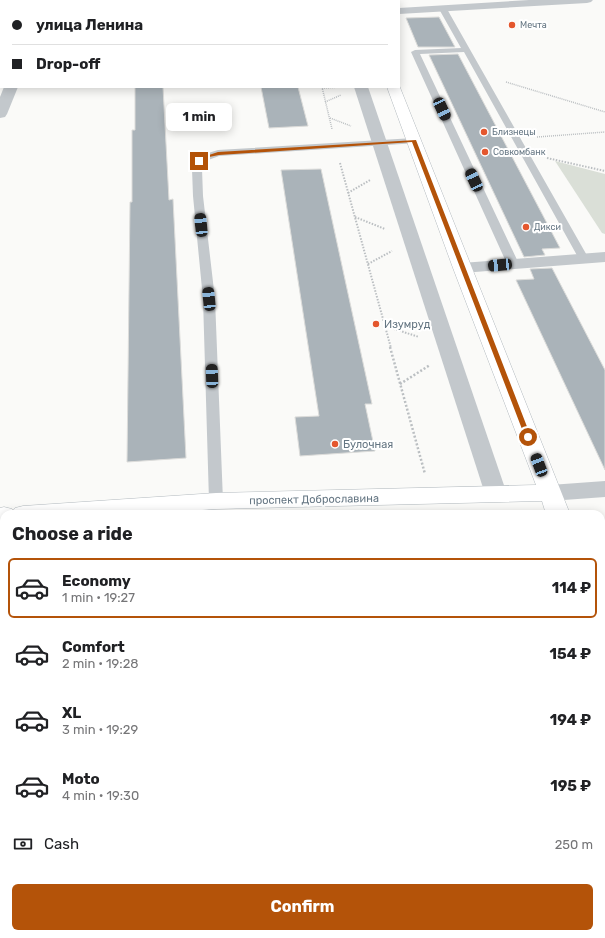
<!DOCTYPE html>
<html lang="en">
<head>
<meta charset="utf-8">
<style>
  :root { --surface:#fff; --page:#f6f6f6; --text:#202124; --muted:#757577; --line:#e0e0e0; --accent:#b45309 }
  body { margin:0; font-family:Rubik,sans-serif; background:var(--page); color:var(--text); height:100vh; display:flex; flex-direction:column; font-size:15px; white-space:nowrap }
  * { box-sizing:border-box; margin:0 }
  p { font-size:13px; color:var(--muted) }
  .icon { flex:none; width:22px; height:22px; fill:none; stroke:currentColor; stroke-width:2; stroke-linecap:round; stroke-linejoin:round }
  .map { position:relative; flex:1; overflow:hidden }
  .side { position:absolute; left:0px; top:510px; width:605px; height:428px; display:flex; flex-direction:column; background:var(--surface); border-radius:12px 12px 0 0; box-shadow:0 2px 10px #0003 }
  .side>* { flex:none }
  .banner { position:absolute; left:0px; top:0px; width:400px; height:88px; box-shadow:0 2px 10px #0003; display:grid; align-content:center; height:88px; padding:0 12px; background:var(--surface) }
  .end { position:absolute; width:18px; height:18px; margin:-9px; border:5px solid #b45309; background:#fff; box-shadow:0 0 0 2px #fff }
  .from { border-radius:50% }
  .bubble { position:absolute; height:28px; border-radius:6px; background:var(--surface); box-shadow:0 2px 10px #0003; font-size:13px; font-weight:700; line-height:28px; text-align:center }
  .car { position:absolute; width:12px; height:24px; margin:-12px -6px; border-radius:5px; box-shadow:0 0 3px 1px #0007; background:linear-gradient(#222 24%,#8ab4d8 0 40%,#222 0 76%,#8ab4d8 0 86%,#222 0) }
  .banner b { display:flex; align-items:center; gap:14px; height:38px; font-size:15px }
  .banner b+b { border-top:1px solid var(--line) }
  .banner i { width:10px; height:10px; background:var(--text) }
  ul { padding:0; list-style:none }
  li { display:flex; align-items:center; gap:12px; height:60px; margin:0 8px 6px; padding:0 4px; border:2px solid transparent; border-radius:6px }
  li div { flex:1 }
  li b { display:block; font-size:15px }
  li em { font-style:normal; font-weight:700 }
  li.active { border-color:var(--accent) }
  li>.icon { width:36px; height:36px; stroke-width:1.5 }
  h2 { padding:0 12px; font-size:18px; line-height:48px }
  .pay { display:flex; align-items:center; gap:10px; height:44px; padding:0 12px; font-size:15px }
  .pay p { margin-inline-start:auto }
  .primary-button { display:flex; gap:8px; margin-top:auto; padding:8px 12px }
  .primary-button a { flex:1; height:46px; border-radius:6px; background:var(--accent); color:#fff; font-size:16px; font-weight:700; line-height:46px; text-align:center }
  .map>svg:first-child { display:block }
  .green { fill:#dadfd7 }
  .building { fill:#aab3b9; stroke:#dcdcda }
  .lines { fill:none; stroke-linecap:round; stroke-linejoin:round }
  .secondary-casing { stroke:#b3babf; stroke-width:1 }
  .path-far2 { stroke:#bbbfc2; stroke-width:1.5; stroke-dasharray:1 1; stroke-linecap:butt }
  .path-far1 { stroke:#bbbfc2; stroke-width:2; stroke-dasharray:1.5 1.5; stroke-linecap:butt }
  .path { stroke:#bbbfc2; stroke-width:2.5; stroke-dasharray:2 2; stroke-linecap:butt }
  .lane { fill:#c3c8cc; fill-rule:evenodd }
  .street { fill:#c3c8cc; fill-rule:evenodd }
  .secondary { fill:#fff; fill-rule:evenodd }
  .route { fill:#b45309 }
  .poi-dot { fill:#e4572e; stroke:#fff; stroke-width:1.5 }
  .labels { text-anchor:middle; stroke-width:4; stroke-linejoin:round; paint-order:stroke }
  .far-poi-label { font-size:9px; fill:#657683; stroke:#fff; text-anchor:start }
  .poi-label { font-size:11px; fill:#657683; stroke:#fff; text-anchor:start }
  .street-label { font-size:11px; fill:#657683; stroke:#fff }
</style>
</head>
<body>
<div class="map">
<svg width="605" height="938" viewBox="0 0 605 938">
  <rect width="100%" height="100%" fill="#fafaf8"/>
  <polygon class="green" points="555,161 605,174 605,234 602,233"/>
  <g class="building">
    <polygon points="439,17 455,47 418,47 406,18"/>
    <polygon points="458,54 560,248 542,249 545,255 524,257 429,55"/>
    <polygon points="135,87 163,87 169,200 173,199 186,458 127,462 130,202 132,202 132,130 135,130"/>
    <polygon points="261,87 298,87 308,126 269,128"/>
    <polygon points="321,169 372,404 365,404 375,451 300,456 295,417 319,416 281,170"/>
    <polygon points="552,268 605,370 605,470 516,280 534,279 530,269"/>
  </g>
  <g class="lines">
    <defs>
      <g id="secondary">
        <rect x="356" y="0" width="12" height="1"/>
        <polygon points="399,85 570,514 546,514 542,501 216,509 145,514 4,514 4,523 0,524 0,508 4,507 12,509 13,511 15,508 23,506 216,493 536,485 453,268 387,87 399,87"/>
        <polygon points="601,615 605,616 605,647 601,645"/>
      </g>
    </defs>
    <use href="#secondary" class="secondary-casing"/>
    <g class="path-far2">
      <polyline points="506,82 605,112"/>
      <polyline points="322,87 332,129"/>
      <polyline points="322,88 342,87"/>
      <polyline points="325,102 341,95"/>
      <polyline points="330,118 351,126"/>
      <polyline points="537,137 605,132"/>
    </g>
    <g class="path-far1">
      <polyline points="547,158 605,171"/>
      <polyline points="340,163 391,348"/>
      <polyline points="348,193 370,180"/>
      <polyline points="355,217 385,229"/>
      <polyline points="368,264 392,251"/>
      <polyline points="385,326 419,337"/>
    </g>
    <g class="path">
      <polyline points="390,347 425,474"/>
      <polyline points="400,384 430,365"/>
    </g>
    <g class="lane">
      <polygon points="440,7 443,7 447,9 589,259 588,261 580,261 579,259 464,52 420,54 519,264 513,267 507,264 411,52 415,50 461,48 439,9"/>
      <polygon points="414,138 419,141 417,143 219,156 203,162 202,169 203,196 215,299 223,501 221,505 216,506 211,505 209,501 203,299 193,196 192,169 194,161 205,154 218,150"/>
      <polygon points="4,633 4,669 0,670 0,635"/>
    </g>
    <g class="street">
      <rect x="326" y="0" width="12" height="1"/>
      <polygon points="529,0 593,0 591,2 587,3 399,14 399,8"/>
      <rect x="0" y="27" width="1" height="8"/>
      <polygon points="4,87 18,87 7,114 5,117 0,118 0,97"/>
      <polygon points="354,87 368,87 507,494 504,500 496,502 488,500 485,494"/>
      <polygon points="605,252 605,262 462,273 456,272 453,268 456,264 462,263"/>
      <polygon points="605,481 605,497 550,501 542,499 539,493 542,487 550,485"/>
    </g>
    <use href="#secondary" class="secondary"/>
  </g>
  <polygon class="route" points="416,140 531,437 531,438 525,437 412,142 219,155 209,157 201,162 197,161 206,156 218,152"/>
  <g class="poi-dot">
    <circle cx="512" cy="25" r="4"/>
    <circle cx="484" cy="132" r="4"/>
    <circle cx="485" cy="152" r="4"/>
    <circle cx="526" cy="227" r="4"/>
    <circle cx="376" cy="324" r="4"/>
    <circle cx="335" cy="444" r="4"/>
  </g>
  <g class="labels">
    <g class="far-poi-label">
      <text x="520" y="28">Мечта</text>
      <text x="492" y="135">Близнецы</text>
      <text x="493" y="155">Совкомбанк</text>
      <text x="534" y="230">Дикси</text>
    </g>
    <g class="poi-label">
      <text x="384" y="328">Изумруд</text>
      <text x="343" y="448">Булочная</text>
    </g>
    <g class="street-label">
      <text transform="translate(314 499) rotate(-1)" y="4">проспект Доброславина</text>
    </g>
  </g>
</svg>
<i class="end from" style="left:528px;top:437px"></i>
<i class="end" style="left:199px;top:161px"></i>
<div class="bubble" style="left:166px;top:103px;width:66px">1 min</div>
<i class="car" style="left:442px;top:109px;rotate:155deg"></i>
<i class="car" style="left:474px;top:180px;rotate:335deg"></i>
<i class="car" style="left:201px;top:225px;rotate:354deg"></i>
<i class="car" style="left:500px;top:265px;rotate:265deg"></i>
<i class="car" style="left:209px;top:299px;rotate:354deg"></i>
<i class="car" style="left:212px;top:376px;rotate:358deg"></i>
<i class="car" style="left:539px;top:465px;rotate:339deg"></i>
<div class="banner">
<b><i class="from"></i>улица Ленина</b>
<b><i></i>Drop-off</b>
</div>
<section class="side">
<h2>Choose a ride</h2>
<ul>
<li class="active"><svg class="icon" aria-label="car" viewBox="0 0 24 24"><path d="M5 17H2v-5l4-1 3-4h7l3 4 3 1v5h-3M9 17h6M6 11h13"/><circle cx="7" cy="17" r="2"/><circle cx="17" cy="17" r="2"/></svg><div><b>Economy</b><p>1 min · 19:27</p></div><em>114 ₽</em></li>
<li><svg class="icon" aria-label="car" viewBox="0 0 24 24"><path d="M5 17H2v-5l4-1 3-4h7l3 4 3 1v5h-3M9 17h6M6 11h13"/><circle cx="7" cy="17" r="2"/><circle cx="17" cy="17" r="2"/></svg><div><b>Comfort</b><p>2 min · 19:28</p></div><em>154 ₽</em></li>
<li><svg class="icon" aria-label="car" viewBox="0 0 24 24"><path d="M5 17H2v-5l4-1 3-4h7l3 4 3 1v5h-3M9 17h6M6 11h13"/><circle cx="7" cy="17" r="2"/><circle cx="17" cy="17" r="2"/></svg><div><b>XL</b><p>3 min · 19:29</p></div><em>194 ₽</em></li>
<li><svg class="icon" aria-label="car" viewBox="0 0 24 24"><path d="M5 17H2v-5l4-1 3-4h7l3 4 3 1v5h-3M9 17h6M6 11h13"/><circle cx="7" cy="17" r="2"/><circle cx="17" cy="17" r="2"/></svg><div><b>Moto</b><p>4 min · 19:30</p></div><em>195 ₽</em></li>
</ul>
<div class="pay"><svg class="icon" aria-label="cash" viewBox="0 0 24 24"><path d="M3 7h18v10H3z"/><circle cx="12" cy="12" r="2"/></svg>Cash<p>250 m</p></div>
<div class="primary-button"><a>Confirm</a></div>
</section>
</div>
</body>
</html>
